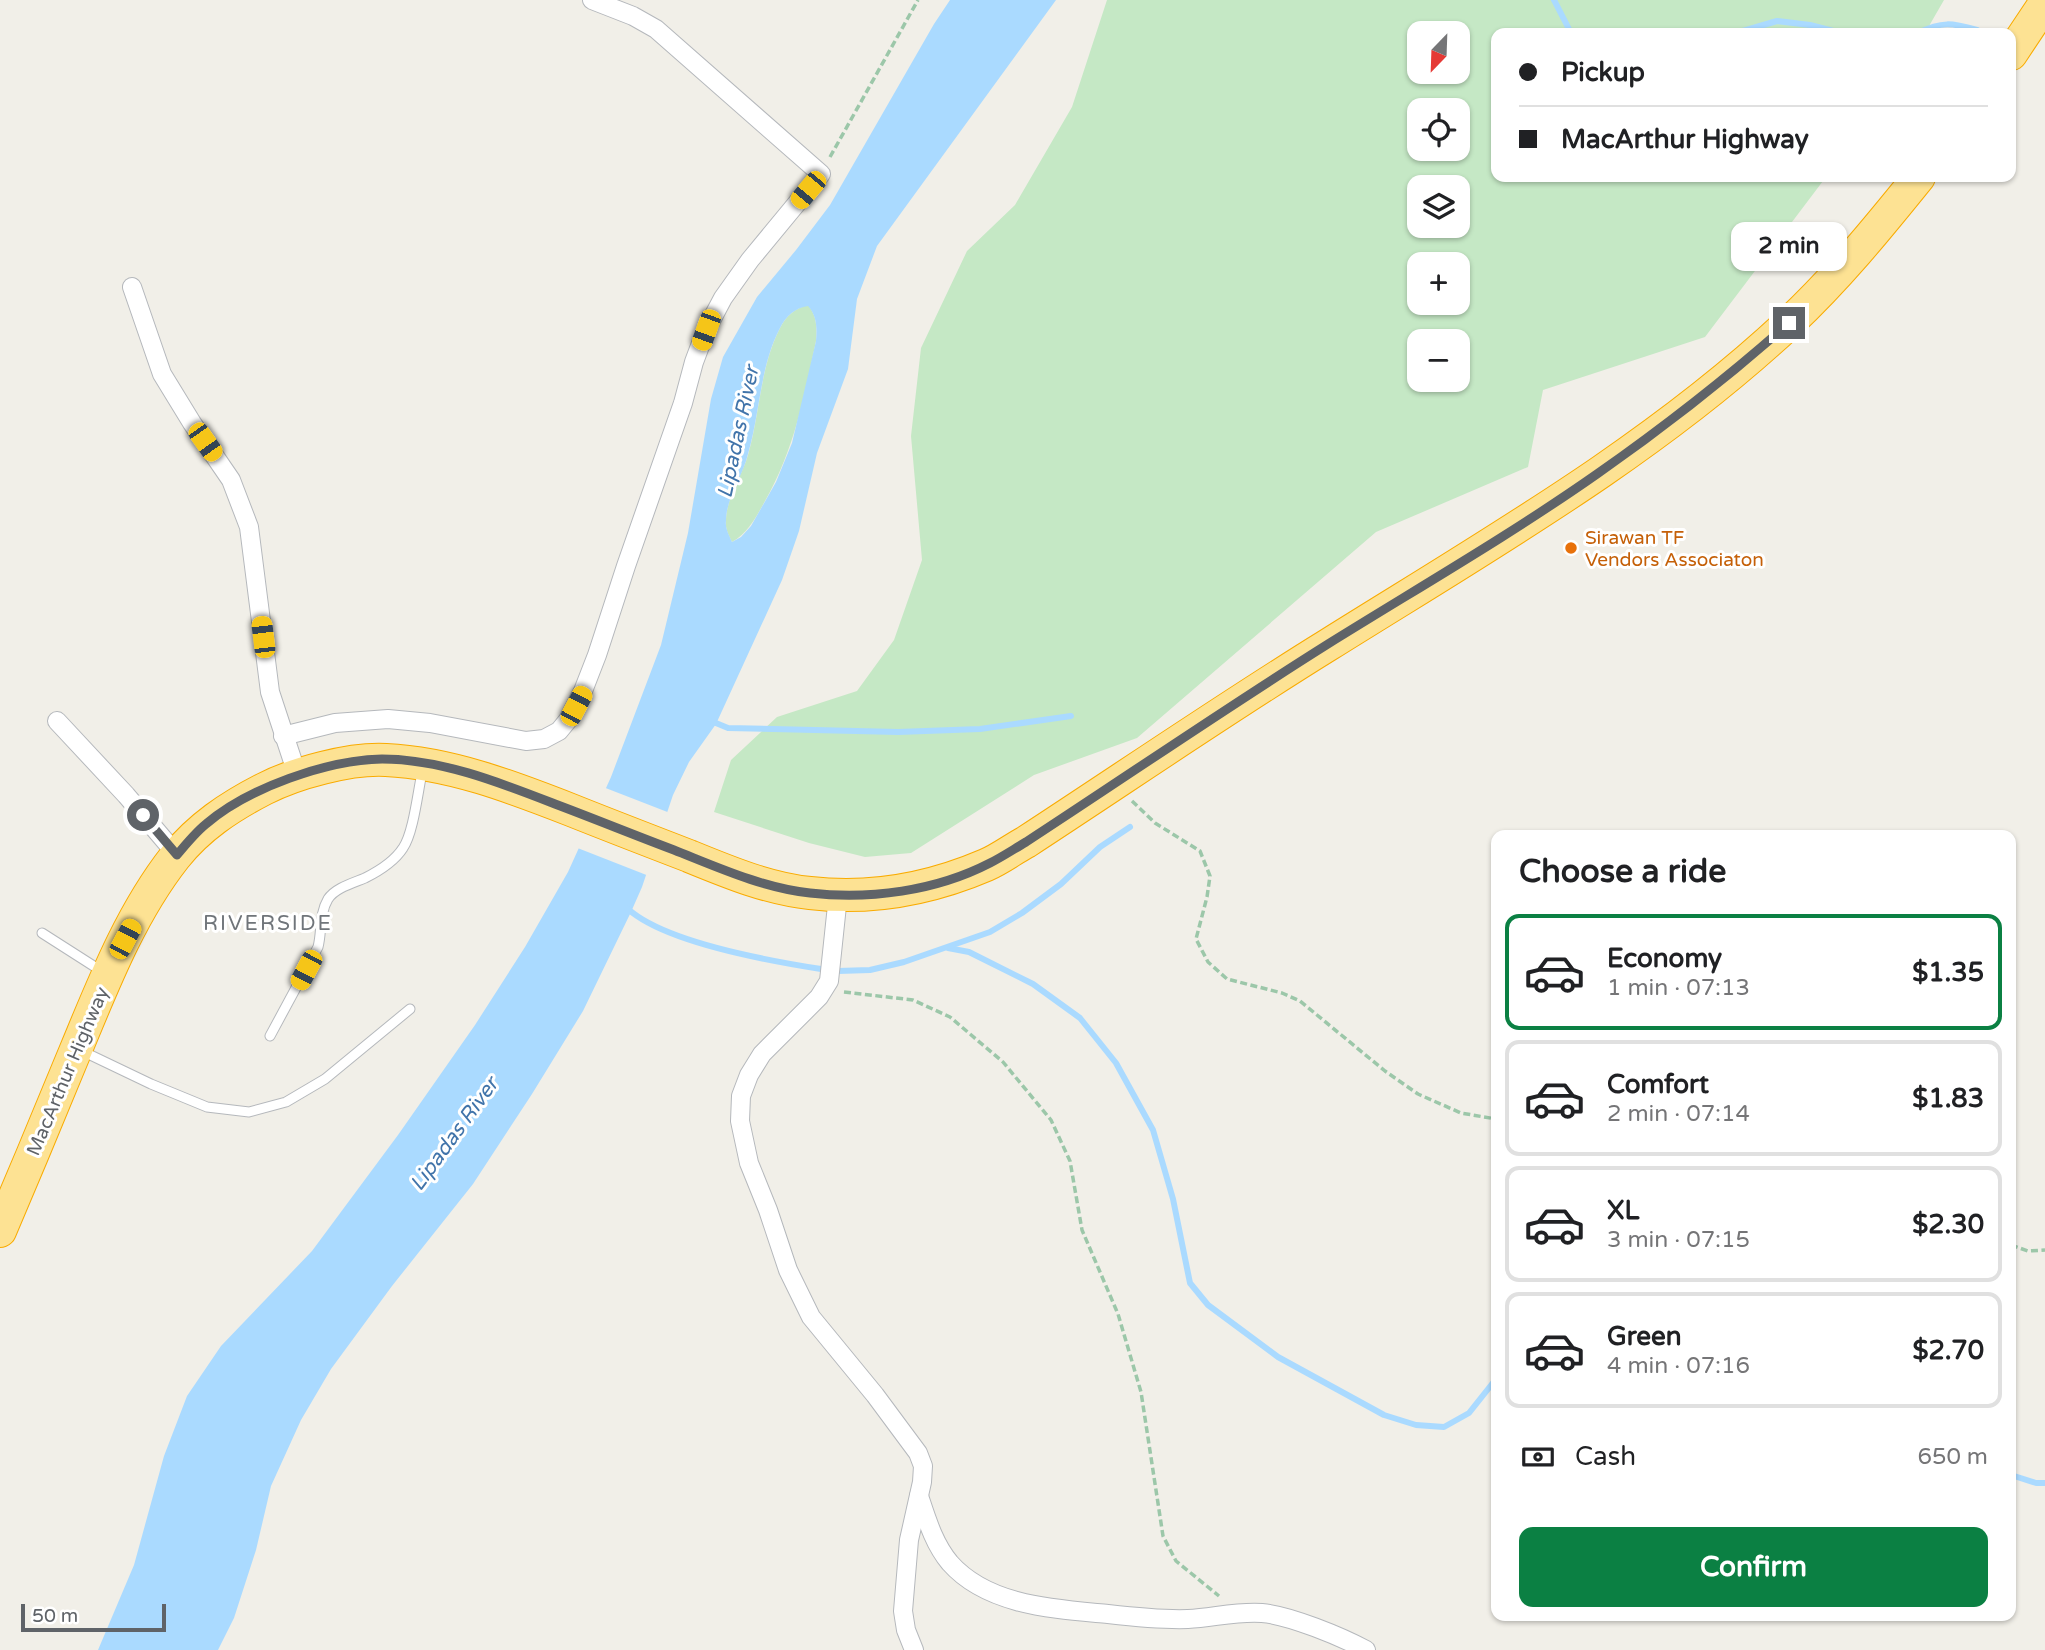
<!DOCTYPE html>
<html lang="en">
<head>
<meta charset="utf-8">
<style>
  :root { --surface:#fff; --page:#f6f6f6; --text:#202124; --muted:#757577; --line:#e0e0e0; --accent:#0b8043 }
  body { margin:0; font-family:"Varela Round",sans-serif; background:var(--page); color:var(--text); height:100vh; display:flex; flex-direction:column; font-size:26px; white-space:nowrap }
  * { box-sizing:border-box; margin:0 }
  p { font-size:23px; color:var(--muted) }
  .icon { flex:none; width:38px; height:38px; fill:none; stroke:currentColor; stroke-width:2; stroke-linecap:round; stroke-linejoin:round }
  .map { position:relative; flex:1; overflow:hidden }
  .sheet { position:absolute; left:1491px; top:830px; width:525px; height:791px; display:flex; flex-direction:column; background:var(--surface); border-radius:14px; box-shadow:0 2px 5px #0004 }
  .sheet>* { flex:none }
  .banner { position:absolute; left:1491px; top:28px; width:525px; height:154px; border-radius:14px; box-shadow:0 2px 5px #0004; display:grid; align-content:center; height:154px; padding:0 28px; background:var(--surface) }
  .needle { width:46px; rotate:203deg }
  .controls { position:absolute; left:1407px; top:21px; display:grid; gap:14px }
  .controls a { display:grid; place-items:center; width:63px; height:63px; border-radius:14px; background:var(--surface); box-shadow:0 2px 5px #0004; font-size:35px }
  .scale { position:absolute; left:21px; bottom:18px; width:145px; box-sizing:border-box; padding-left:7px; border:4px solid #5f6368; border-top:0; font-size:19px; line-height:24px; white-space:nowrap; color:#5f6368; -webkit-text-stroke:5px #fff; paint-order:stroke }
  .end { position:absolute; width:32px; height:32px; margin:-16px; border:9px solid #5f6368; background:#fff; box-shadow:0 0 0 4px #fff }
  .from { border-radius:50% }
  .bubble { position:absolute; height:49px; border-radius:14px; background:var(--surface); box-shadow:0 2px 5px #0004; font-size:23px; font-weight:700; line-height:49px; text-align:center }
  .car { position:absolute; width:21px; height:42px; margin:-21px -10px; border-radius:9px; box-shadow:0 0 5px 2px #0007; background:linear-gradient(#f5c518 24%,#345 0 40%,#f5c518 0 76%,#345 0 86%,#f5c518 0) }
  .banner b { display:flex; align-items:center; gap:24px; height:66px; font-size:26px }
  .banner b+b { border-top:2px solid var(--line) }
  .banner i { width:18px; height:18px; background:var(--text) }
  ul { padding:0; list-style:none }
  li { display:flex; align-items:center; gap:21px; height:116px; margin:0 14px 10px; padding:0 14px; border:4px solid var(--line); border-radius:14px }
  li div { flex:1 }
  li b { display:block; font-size:26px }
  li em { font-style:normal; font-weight:700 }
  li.selected { border-color:var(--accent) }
  li>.icon { width:63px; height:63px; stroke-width:1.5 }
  h2 { padding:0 28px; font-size:32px; line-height:84px }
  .pay { display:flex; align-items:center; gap:18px; height:77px; padding:0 28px; font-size:26px }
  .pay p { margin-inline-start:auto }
  .button { display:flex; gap:14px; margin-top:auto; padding:14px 28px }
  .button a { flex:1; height:80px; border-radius:14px; background:var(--accent); color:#fff; font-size:28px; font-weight:700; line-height:80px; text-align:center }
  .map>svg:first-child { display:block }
  .green { fill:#c5e8c5; fill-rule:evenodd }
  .water { fill:#aadaff; fill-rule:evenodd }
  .pier { fill:#f1efe8 }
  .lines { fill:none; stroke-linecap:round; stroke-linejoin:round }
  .stream { stroke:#aadaff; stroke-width:6 }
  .lane-casing { stroke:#b5b8bc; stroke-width:11 }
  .street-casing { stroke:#b5b8bc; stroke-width:20 }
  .highway-casing { stroke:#f9ab00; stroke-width:34 }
  .path { stroke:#9cc7a9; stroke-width:3.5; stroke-dasharray:7 3.5; stroke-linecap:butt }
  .lane { stroke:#fff; stroke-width:9 }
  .street { stroke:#fff; stroke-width:18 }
  .highway { stroke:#fde293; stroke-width:32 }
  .route { stroke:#5f6368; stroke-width:9 }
  .food-dot { fill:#e8710a; stroke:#fff; stroke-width:2.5 }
  .labels { text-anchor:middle; stroke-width:6; stroke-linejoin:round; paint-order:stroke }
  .food-label { font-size:19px; fill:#c56008; stroke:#fff; text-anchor:start }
  .street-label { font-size:19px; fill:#5f6368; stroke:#fff }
  .water-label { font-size:21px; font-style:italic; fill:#4174aa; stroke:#fff }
  .neighbourhood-label { font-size:21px; letter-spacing:2px; fill:#70757a; stroke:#fff }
</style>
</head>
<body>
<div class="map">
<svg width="2045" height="1650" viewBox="0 0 2045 1650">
  <rect width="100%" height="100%" fill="#f1efe8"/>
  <g class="green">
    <path d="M1107,0H1944L1925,33H1496V177H1826L1705,337L1543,390L1528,467L1376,532L1137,738L1034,775L911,853L865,857L809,843L714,812L731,760L777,717L857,691L894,640L922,560L911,436L921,348L967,251L1015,205L1072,107ZM1419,33H1458V72H1419ZM1419,110H1458V149H1419ZM1419,187H1458V226H1419ZM1419,264H1458V303H1419ZM1419,341H1458V380H1419Z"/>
    <path d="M808,305C817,316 817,328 816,341C804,398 794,450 765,501C756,517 749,532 732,542C729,536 725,529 726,521C726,498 742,476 748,455C760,413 760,367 780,328C786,316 795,308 808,305Z"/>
  </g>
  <path class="water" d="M950,0H1056L877,246L857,299L848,369L817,453L799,531L782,580L716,724L689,762L673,795L642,887L631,912L583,1011L532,1094L473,1184L392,1286L331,1369L301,1420L271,1486L256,1550L234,1618L218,1650H98L134,1565L164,1456L187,1396L221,1346L312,1251L398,1135L475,1025L525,947L568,872L611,777L661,645L688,533L711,399L723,357L757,297L796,250L830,205L934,24ZM808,306C817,316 817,328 816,341L792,443L776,482L751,526L741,537L732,542C729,535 725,528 726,521C726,498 743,476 748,454C760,413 760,366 780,328C786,316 795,308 808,306Z"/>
  <polygon class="pier" points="603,787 670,813 649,876 575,847"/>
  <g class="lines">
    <g class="stream">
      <polyline points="1554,0 1571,33"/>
      <polyline points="1736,33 1777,21 1810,25 1841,33"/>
      <path d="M1918,33C1942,21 1952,23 1977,30"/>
      <polyline points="711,721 728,728 898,732 980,729 1071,716"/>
      <path d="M628,909C666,943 770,961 821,969"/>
      <polyline points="948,948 969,952 1033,984 1080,1018 1116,1063 1153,1130 1173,1199 1190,1283 1208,1305 1278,1357 1384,1415 1416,1425 1444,1427 1469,1413 1496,1379"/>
      <polyline points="838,971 870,970 904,962 990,932 1022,913 1061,884 1100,847 1130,827"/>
      <polyline points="2011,1475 2036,1483 2045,1483"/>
    </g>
    <defs>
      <g id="lane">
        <polyline points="42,933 103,972"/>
        <path d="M270,1036L318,947C322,932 319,914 328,899C335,888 353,883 365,878C379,871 394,862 403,848C414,832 418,789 423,768"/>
        <polyline points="82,1051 151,1084 207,1107 249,1112 286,1102 325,1079 410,1009"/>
      </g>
      <g id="street">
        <polyline points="132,287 162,374 192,423 231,480 249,527 270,692 297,774"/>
        <polyline points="57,721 126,795 177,855"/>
        <polyline points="283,736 335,723 388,719 430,723 526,741 544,739 559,731 568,720 583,691 597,655 626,566 683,403 694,362 706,330 723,298 750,260 821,174 656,29 633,16 592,0"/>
        <polyline points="838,896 829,981 819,997 762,1054 749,1075 741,1096 740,1121 749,1163 768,1210 788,1270 811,1317 875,1395 918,1453 923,1466 922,1482 909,1540 903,1611 906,1630 914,1650"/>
        <path d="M919,1496C927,1520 934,1544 950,1563C988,1606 1055,1609 1108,1614C1134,1617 1161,1620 1188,1619C1212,1618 1237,1611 1262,1613C1289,1615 1342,1637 1366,1650"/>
      </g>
      <g id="highway">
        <polyline points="2011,54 2045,3"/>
        <path d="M0,1231C26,1170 52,1108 77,1047C104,982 131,913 175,857C199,827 229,807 264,789C295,773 350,758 386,760C450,763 512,787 571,810C611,826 650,841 689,856C728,872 769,889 810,893C871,900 930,889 986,865C1000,859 1013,849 1026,842C1127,776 1226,708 1328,645C1486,546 1651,452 1788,324C1837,278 1877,229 1919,177"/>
      </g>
    </defs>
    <use href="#lane" class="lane-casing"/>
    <use href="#street" class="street-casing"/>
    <use href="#highway" class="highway-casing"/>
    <g class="path">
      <polyline points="830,157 918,0"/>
      <polyline points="1132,801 1155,823 1200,851 1210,876 1207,897 1196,939 1208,962 1227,979 1282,993 1300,1001 1385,1071 1418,1094 1461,1113 1496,1119"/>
      <polyline points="844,992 913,1000 950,1017 1003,1062 1051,1120 1070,1161 1082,1230 1118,1314 1141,1392 1163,1536 1176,1561 1219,1596"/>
      <polyline points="2011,1245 2028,1251 2045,1250"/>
    </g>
    <use href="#lane" class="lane"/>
    <use href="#street" class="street"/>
    <use href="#highway" class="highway"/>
  </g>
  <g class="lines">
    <path class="route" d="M143,815L177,855C186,844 195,833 206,824C248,788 327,760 382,759C441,759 501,783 555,804C595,819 634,835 674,850C717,867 763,888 810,893C869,900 936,891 990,863C1002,857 1014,849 1026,842C1127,776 1226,708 1328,644C1418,588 1510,535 1597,474C1664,427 1728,377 1789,323"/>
  </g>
  <circle class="food-dot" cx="1571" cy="548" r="7"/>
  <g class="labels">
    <g class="food-label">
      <text x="1585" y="544">Sirawan TF<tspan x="1585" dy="22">Vendors Associaton</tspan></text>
    </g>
    <g class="street-label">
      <text transform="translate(67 1071) rotate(-67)" y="7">MacArthur Highway</text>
    </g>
    <g class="water-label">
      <text transform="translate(738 432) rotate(-78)" y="7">Lipadas River</text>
      <text transform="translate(454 1134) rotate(-54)" y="7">Lipadas River</text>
    </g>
    <g class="neighbourhood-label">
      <text x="268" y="930">RIVERSIDE</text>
    </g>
  </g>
</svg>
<div class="controls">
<a><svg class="needle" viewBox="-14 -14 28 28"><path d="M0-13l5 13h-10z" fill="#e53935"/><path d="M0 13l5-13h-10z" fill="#757577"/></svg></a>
<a><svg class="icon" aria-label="locate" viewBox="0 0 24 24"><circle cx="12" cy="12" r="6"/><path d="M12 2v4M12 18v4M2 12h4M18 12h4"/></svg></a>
<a><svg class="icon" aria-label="layers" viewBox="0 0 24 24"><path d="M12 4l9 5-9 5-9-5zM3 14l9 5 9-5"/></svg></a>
<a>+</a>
<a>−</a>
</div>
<div class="scale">50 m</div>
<i class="end from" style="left:143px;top:815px"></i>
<i class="end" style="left:1789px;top:323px"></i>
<div class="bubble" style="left:1731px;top:222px;width:116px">2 min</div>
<i class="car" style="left:808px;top:190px;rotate:220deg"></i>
<i class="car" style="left:706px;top:330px;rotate:200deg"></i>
<i class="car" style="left:205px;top:442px;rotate:145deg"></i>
<i class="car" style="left:263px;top:637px;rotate:353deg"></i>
<i class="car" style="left:576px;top:706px;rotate:28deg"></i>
<i class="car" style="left:125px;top:939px;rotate:28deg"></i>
<i class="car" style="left:306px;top:970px;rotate:208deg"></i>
<div class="banner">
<b><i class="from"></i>Pickup</b>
<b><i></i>MacArthur Highway</b>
</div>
<section class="sheet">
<h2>Choose a ride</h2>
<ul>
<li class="selected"><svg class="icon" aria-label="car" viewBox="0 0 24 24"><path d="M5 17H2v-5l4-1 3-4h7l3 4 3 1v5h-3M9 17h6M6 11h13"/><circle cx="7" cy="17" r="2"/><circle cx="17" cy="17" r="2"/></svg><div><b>Economy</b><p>1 min · 07:13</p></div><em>$1.35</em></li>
<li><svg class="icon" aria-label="car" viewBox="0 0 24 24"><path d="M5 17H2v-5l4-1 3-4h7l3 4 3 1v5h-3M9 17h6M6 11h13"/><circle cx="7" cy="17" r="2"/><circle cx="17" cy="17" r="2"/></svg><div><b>Comfort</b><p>2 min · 07:14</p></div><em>$1.83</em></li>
<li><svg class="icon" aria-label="car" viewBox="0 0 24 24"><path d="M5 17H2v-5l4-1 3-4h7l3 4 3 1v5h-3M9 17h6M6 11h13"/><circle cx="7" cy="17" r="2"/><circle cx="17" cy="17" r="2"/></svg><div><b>XL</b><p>3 min · 07:15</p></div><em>$2.30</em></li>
<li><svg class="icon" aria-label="car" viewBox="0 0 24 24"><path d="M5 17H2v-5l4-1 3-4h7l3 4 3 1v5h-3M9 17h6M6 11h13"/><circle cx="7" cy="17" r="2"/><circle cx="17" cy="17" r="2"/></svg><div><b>Green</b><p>4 min · 07:16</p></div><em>$2.70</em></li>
</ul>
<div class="pay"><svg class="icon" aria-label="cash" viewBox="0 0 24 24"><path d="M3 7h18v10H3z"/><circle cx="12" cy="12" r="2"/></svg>Cash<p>650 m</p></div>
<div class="button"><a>Confirm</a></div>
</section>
</div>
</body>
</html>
